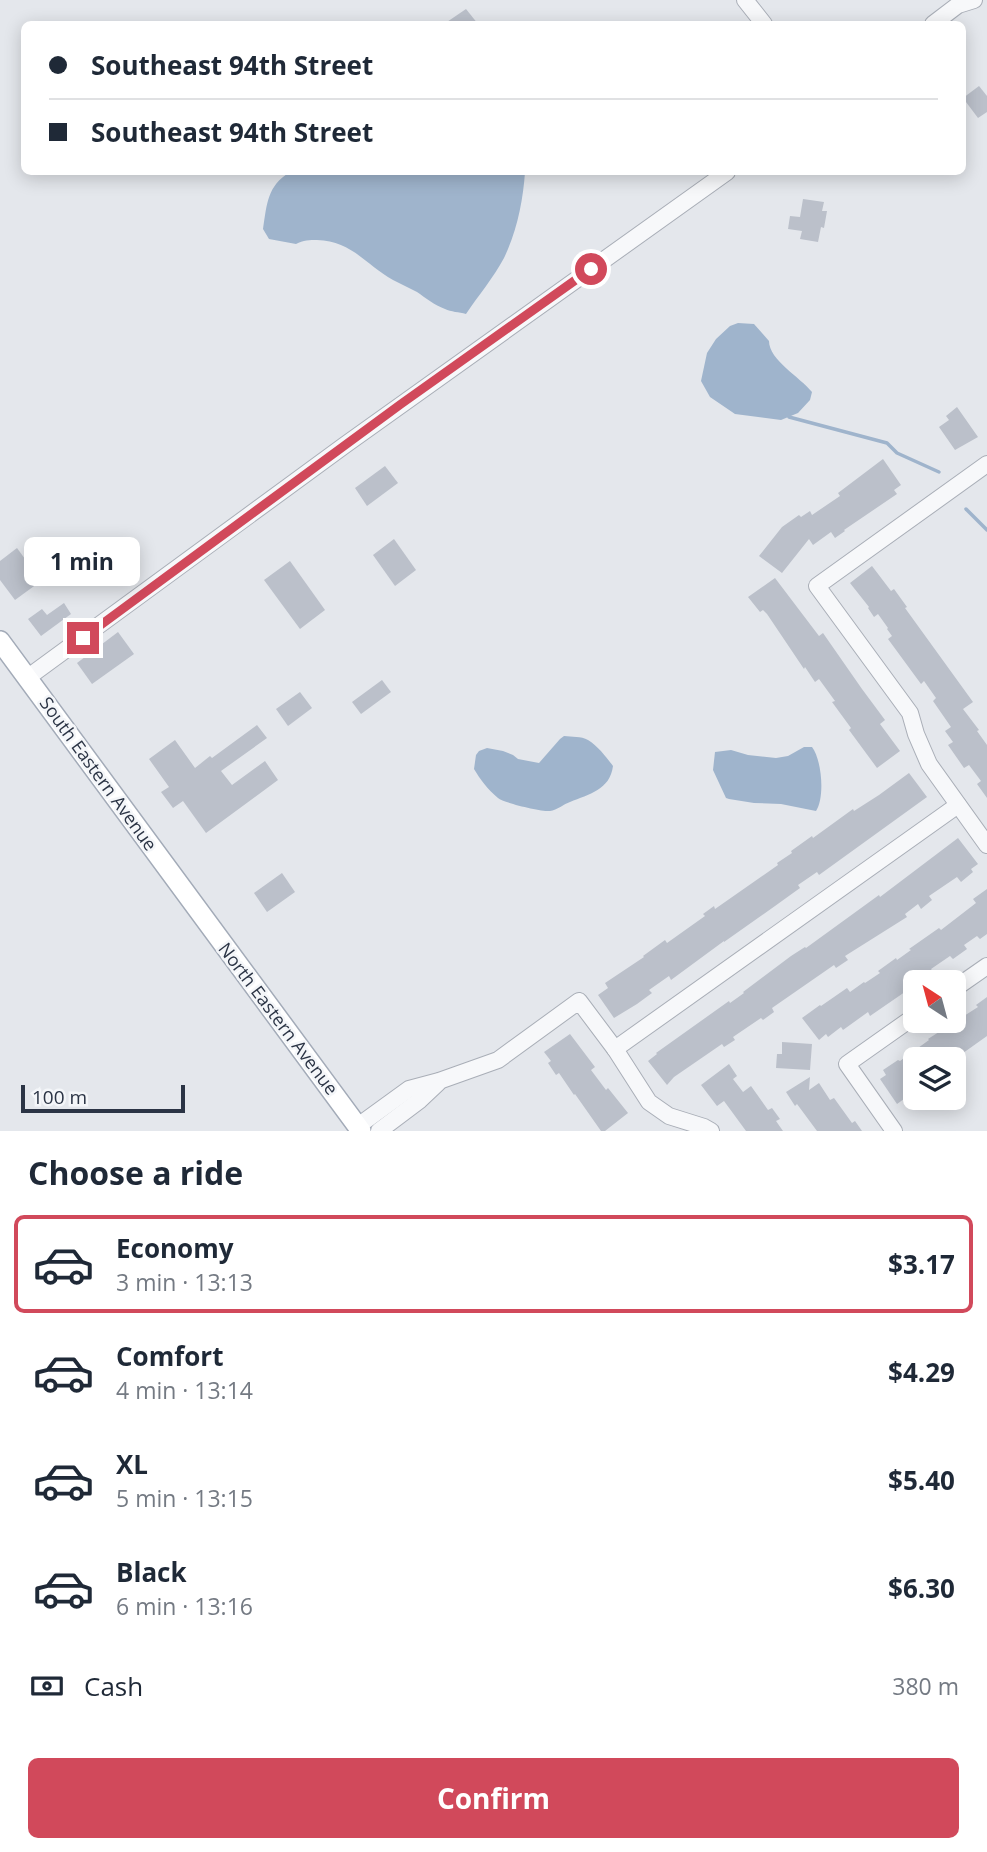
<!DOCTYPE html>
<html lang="en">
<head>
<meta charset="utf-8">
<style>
  :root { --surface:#fff; --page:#f2f2f3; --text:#1f2937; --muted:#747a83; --line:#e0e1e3; --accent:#d1495b }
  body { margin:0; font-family:"Open Sans",sans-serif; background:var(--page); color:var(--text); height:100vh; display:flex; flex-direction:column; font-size:26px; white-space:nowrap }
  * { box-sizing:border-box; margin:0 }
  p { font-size:23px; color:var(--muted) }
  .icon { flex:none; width:38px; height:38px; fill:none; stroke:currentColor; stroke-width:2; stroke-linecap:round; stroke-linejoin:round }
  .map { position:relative; height:1131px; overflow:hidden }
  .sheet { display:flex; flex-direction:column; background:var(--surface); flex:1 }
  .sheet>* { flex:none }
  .hud { position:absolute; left:21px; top:21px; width:945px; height:154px; border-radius:10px; box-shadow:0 4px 18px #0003; display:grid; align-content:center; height:154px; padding:0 28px; background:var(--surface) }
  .needle { width:46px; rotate:324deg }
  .controls { position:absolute; left:903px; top:970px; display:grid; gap:14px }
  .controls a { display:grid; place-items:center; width:63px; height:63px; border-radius:10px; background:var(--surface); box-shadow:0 4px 18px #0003; font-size:35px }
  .scale { position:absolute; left:21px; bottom:18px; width:164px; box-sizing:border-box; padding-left:7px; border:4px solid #2b3445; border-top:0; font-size:19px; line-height:24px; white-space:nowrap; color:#2b3445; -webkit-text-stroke:5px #f4f6f9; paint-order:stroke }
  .end { position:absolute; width:32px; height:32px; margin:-16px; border:9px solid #d1495b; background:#fff; box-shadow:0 0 0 4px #fff }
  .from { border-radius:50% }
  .bubble { position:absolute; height:49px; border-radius:10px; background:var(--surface); box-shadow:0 4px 18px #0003; font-size:23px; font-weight:700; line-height:49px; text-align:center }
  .hud b { display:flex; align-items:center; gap:24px; height:66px; font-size:26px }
  .hud b+b { border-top:2px solid var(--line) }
  .hud i { width:18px; height:18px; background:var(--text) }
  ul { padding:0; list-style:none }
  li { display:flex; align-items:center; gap:21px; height:98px; margin:0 14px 10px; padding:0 14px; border:4px solid transparent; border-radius:10px }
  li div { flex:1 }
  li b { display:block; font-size:26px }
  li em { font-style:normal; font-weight:700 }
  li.on { border-color:var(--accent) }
  li>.icon { width:63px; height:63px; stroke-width:1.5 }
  h2 { padding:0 28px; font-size:32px; line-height:84px }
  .pay { display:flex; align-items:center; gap:18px; height:77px; padding:0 28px; font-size:26px }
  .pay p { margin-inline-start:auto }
  .primary-button { display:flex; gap:14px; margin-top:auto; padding:14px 28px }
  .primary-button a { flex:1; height:80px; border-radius:10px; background:var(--accent); color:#fff; font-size:28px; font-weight:700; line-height:80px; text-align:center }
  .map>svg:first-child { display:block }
  .water { fill:#9fb4cc }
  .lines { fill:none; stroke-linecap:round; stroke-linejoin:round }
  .stream { stroke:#9fb4cc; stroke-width:3.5 }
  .building { fill:#bbc0ca }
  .minor-casing { stroke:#a9aeb7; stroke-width:18 }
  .major-casing { stroke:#a3abb8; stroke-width:22 }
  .minor { stroke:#f7f8fa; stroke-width:16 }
  .major { stroke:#fff; stroke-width:19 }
  .route { stroke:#d1495b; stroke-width:9 }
  .labels { text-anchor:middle; stroke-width:5; stroke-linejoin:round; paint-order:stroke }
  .street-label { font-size:18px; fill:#2b3445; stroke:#f4f6f9 }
</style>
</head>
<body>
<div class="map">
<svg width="987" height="1131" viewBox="0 0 987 1131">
  <rect width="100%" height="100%" fill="#e4e7ec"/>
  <g class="water">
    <path d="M290,172H525C523,201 517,231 504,258C494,277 478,296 466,314C459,312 451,312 445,309C434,305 426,298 417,292C409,288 401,284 393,280C366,265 352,241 317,240C310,240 303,240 296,244L269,239L263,229C267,204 267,186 290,172Z"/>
    <path d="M738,323L754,324L769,341C769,360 800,377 812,392L810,400L798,413L781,420L735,414L710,397L701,381L707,353L716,339L730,326Z"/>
    <path d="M564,736C572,737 581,736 588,740C598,746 607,758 613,766C610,790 589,794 570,802C564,804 557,810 550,811C543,812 504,803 498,798C488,790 480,779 474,769L476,755L479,751L487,748L503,751L513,755L518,759L539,763L560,739Z"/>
    <path d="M804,747H812C822,760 825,798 816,811L781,804L754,803L729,799L726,798L713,770L715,752L731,750L748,755L776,758L788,756Z"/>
  </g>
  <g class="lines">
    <g class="stream">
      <polyline points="789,417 887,443 897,453 939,472"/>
      <polyline points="966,509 987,530"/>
    </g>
  </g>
  <g class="building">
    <polygon points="466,9 478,24 444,24"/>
    <polygon points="979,86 987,96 987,112 978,118 963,98"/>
    <polygon points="803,199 824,202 822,211 827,211 824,228 821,227 818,242 800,239 802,231 788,229 790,216 800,217"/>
    <polygon points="957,407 978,437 955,450 939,427 949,420 946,416"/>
    <polygon points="883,459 901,485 894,490 897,494 844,530 845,531 835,538 831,532 813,545 809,539 782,573 759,556 782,527 799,515 801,517 810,511 812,515 840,496 838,493"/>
    <polygon points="385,466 398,483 367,506 355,488"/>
    <polygon points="394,539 416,570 395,586 373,555"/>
    <polygon points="17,548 41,581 15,600 0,580 0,561"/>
    <polygon points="290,561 325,610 300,629 264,580"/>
    <polygon points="872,566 891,591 894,589 907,607 905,608 973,702 963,709 979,730 977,731 987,745 987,798 977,784 981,781 969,765 964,768 948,745 953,742 945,731 951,727 933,701 936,698 924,681 921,684 888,639 892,636 887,629 888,628 878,614 874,617 868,608 869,607 850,583"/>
    <polygon points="775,578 819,636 823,633 862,689 885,720 880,724 900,751 877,768 849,730 851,728 832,702 835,701 819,679 815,682 805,667 804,669 767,614 763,610 760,612 748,597"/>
    <polygon points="64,603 71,614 41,636 28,619 42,609 47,615"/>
    <polygon points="118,632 134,654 92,684 77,663"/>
    <polygon points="382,680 391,692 361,714 352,702"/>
    <polygon points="300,692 312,708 288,726 276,709"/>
    <polygon points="257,725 267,738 221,771 232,785 265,761 278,780 206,833 183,801 173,808 161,792 169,787 149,759 175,740 195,768 210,756 212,758"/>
    <polygon points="909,773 927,797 819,875 817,872 798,885 800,888 775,906 724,942 724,941 671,980 669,976 649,990 652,993 637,1004 614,1018 598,995 608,988 605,983 644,957 643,956 665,940 667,943 705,916 703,914 714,906 715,909 778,865 777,863 792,853 791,851 812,836 813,838 853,809 854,811 879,795"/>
    <polygon points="958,838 978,864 971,869 973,872 961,882 957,877 929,896 932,900 921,909 918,904 905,914 907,917 845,956 848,960 836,968 834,965 772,1008 774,1012 763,1020 761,1018 733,1037 735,1040 724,1047 722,1044 674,1077 667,1085 648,1061 657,1054 656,1053 729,1001 730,1003 744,993 743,992 791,956 805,947 806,948 879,895 880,897"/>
    <polygon points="282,873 295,892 267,912 254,893"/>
    <polygon points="987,889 987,934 980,939 977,936 964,945 967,949 953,959 950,956 931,969 933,972 920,982 915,982 915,985 870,1016 868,1012 843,1030 841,1027 828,1037 826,1034 819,1040 802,1018 820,1005 821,1006 847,988 850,992 864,982 865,983 880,973 878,971 896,958 897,960 911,950 909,949 939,928 941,930 976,903 973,899"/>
    <polygon points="987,997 987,1036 956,1058 953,1055 948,1059 915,1059 915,1091 897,1104 880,1079 886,1075 883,1070 898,1060 900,1061 929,1040 928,1039 978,1007 976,1005"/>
    <polygon points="570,1034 595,1067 591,1070 606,1090 608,1088 628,1113 605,1131 601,1131 575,1094 574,1095 559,1073 556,1075 548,1063 551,1061 544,1052"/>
    <polygon points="782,1042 812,1044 810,1070 776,1068 777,1054 782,1054"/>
    <polygon points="729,1064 737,1076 733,1079 743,1092 751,1086 768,1110 772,1108 780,1119 776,1121 783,1131 746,1131 724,1101 717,1106 701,1085"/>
    <polygon points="810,1077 809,1090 819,1083 830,1100 834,1098 852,1123 855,1121 862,1131 817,1131 797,1104 795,1106 786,1092"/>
  </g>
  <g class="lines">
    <defs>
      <g id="minor">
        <polyline points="745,0 764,24"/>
        <polyline points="933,24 958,5 974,0"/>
        <polyline points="987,464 817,586 910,713 916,734 929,764 987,845"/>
        <polyline points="27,678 345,445 727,172"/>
        <polyline points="954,989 987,966"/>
        <polyline points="615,1049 958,805"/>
        <polyline points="358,1126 409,1089 439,1081 498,1060 579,1001 615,1049 649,1102 669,1116 704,1127 711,1131"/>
        <polyline points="379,1131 420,1100 438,1083"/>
        <polyline points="894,1131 847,1064 915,1016"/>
      </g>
      <polyline id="major" points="0,641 361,1131"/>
    </defs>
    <use href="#minor" class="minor-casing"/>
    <use href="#major" class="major-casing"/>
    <use href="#minor" class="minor"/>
    <use href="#major" class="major"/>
  </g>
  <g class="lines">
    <polyline class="route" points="83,638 401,404 591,269"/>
  </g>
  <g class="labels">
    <g class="street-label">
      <text transform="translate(98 774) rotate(54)" y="6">South Eastern Avenue</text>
      <text transform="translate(278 1019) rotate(53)" y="6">North Eastern Avenue</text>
    </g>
  </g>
</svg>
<div class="controls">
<a><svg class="needle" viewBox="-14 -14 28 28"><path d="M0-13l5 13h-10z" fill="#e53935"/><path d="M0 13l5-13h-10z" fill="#747a83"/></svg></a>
<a><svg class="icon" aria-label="layers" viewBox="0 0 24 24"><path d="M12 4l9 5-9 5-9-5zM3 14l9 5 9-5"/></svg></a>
</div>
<div class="scale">100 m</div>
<i class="end from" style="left:591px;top:269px"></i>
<i class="end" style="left:83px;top:638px"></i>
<div class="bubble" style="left:24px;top:537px;width:116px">1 min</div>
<div class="hud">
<b><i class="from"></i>Southeast 94th Street</b>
<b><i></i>Southeast 94th Street</b>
</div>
</div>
<section class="sheet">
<h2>Choose a ride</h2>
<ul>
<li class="on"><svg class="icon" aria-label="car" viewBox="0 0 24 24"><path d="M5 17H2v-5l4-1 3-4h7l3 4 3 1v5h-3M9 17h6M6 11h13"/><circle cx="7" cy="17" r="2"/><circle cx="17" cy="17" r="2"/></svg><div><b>Economy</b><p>3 min · 13:13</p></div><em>$3.17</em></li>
<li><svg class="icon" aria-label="car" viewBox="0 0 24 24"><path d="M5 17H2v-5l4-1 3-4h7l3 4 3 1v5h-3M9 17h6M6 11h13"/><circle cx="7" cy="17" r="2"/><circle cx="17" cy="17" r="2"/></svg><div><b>Comfort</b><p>4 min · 13:14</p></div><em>$4.29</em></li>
<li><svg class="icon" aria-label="car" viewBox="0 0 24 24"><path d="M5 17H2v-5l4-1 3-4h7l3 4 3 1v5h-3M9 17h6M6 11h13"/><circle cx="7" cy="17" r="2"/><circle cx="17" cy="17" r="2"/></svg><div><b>XL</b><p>5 min · 13:15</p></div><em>$5.40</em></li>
<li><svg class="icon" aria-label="car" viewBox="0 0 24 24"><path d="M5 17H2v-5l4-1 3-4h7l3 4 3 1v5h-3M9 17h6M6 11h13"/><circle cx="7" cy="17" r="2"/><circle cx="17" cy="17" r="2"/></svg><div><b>Black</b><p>6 min · 13:16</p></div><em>$6.30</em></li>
</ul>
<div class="pay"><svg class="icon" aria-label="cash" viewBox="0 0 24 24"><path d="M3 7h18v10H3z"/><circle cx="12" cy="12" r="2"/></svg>Cash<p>380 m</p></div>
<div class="primary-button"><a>Confirm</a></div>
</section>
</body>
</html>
